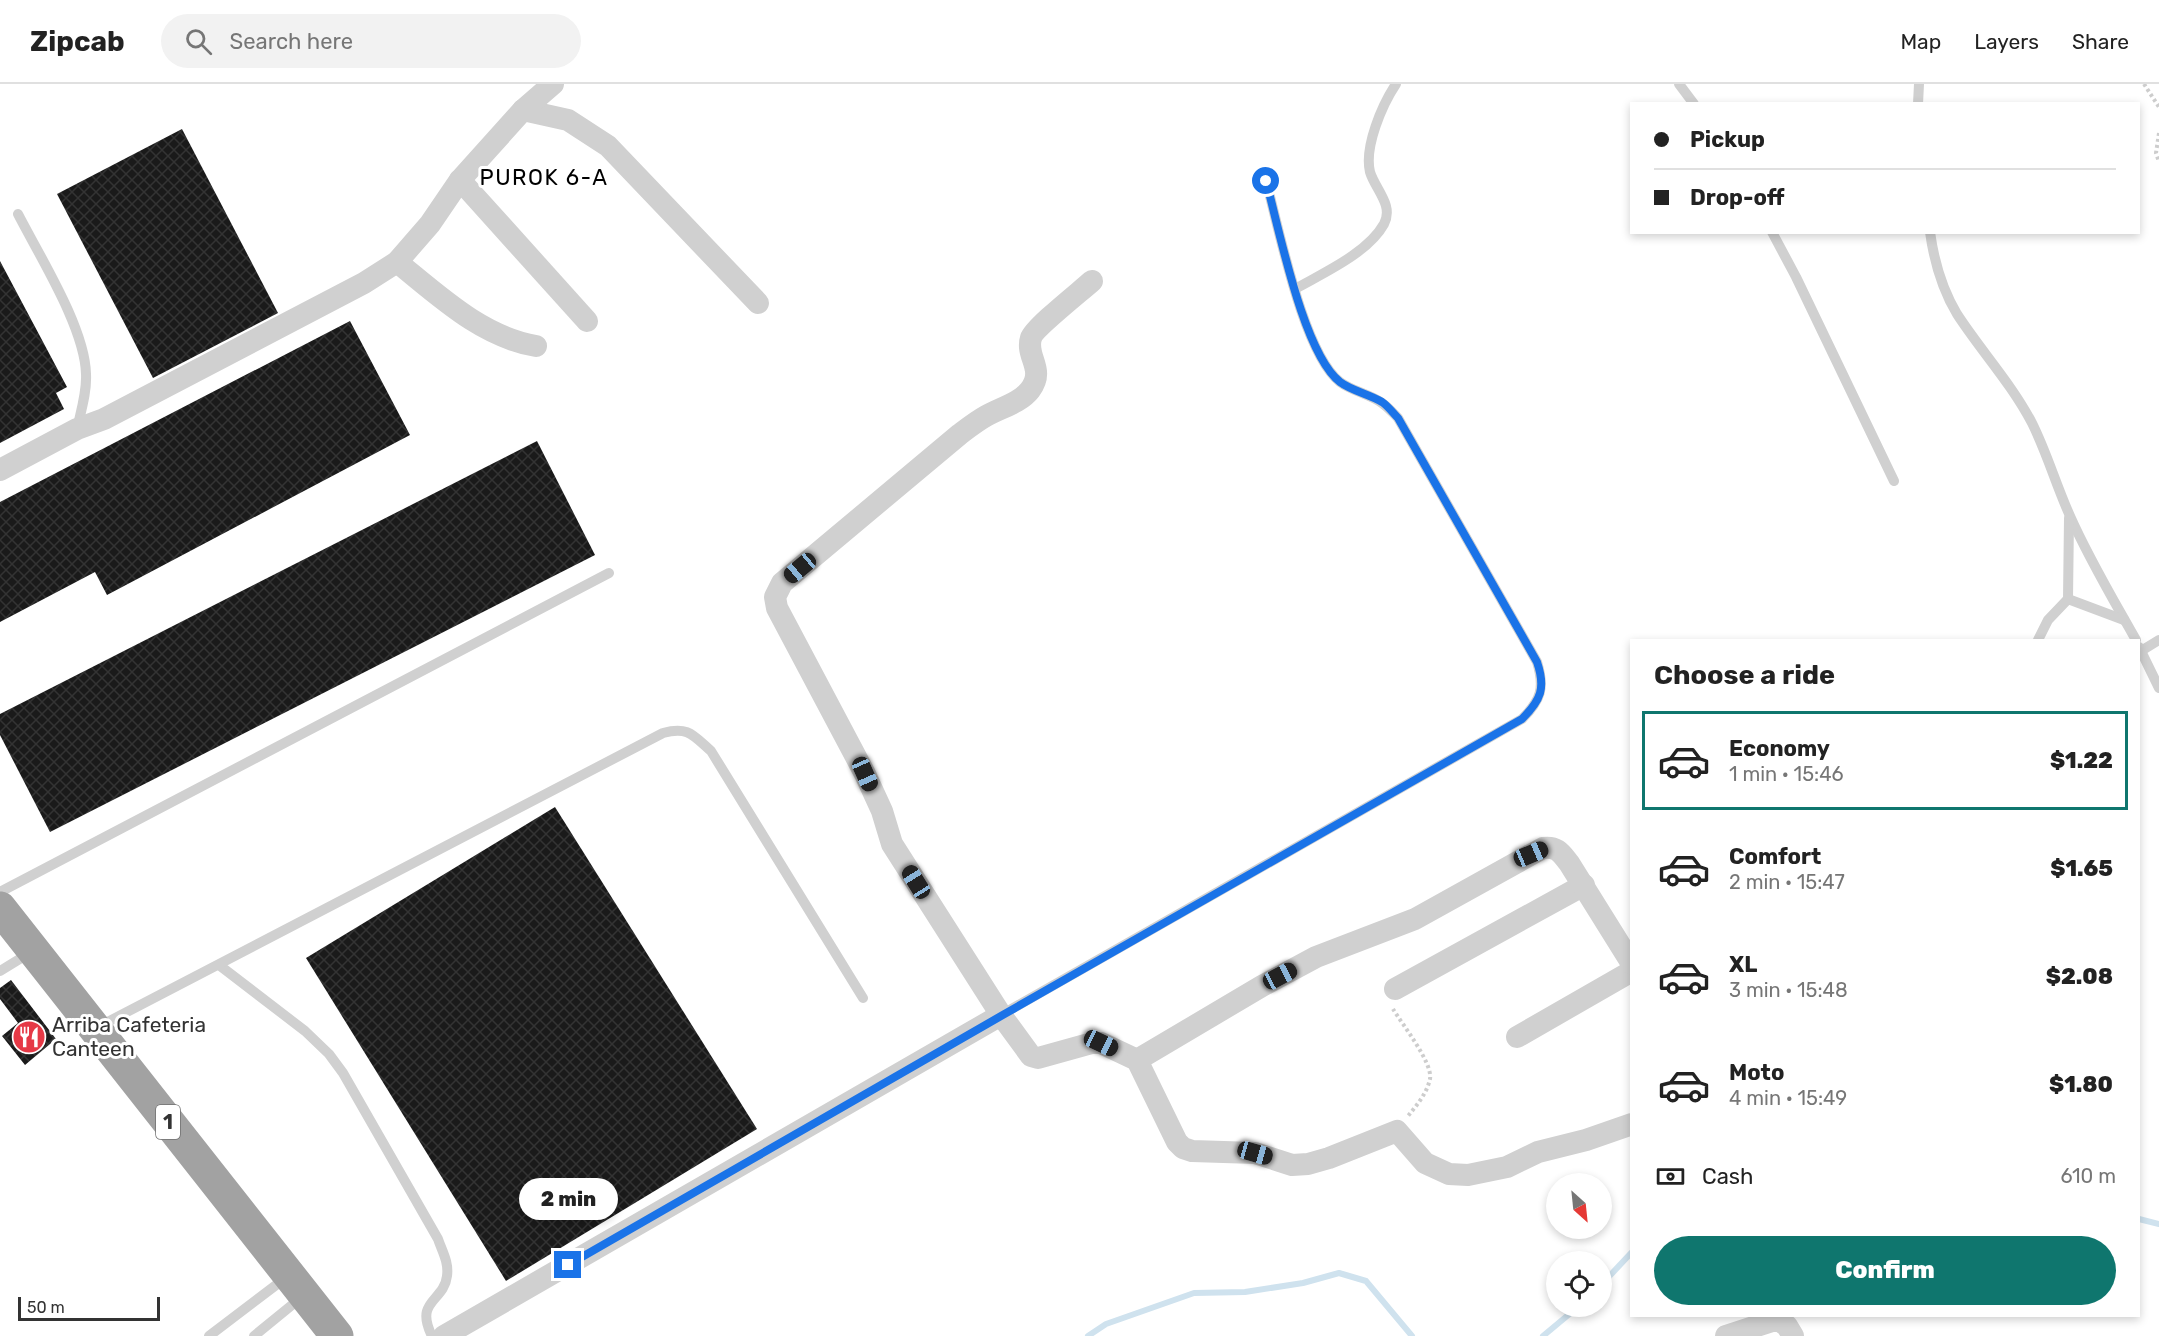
<!DOCTYPE html>
<html lang="en">
<head>
<meta charset="utf-8">
<style>
  :root { --surface:#fff; --page:#f2f2f2; --text:#222; --muted:#767676; --line:#e0e0e0; --accent:#0f766e }
  body { margin:0; font-family:Rubik,sans-serif; background:var(--page); color:var(--text); height:100vh; display:flex; flex-direction:column; font-size:22px; white-space:nowrap }
  * { box-sizing:border-box; margin:0 }
  p { font-size:20px; color:var(--muted) }
  .icon { flex:none; width:33px; height:33px; fill:none; stroke:currentColor; stroke-width:2; stroke-linecap:round; stroke-linejoin:round }
  .map { position:relative; flex:1; overflow:hidden }
  .side { position:absolute; left:1630px; top:555px; width:510px; height:678px; display:flex; flex-direction:column; background:var(--surface); border-radius:0px; box-shadow:0 3px 9px #0003 }
  .side>* { flex:none }
  .top-card { position:absolute; left:1630px; top:18px; width:510px; height:132px; border-radius:0px; box-shadow:0 3px 9px #0003; display:grid; align-content:center; height:132px; padding:0 24px; background:var(--surface) }
  .needle { width:39px; rotate:153deg }
  .buttons { position:absolute; left:1546px; top:1089px; display:grid; gap:12px }
  .buttons a { display:grid; place-items:center; width:66px; height:66px; border-radius:50%; background:var(--surface); box-shadow:0 3px 9px #0003; font-size:30px }
  .scale { position:absolute; left:18px; bottom:15px; width:142px; box-sizing:border-box; padding-left:6px; border:3px solid #333; border-top:0; font-size:16px; line-height:21px; white-space:nowrap; color:#333; -webkit-text-stroke:4px #fff; paint-order:stroke }
  .end { position:absolute; width:27px; height:27px; margin:-14px; border:8px solid #1a73e8; background:#fff; box-shadow:0 0 0 3px #fff }
  .from { border-radius:50% }
  .bubble { position:absolute; height:42px; border-radius:21px; background:var(--surface); box-shadow:0 3px 9px #0003; font-size:20px; font-weight:800; line-height:42px; text-align:center }
  .car { position:absolute; width:18px; height:36px; margin:-18px -9px; border-radius:8px; box-shadow:0 0 4px 2px #0007; background:linear-gradient(#222 24%,#8ab4d8 0 40%,#222 0 76%,#8ab4d8 0 86%,#222 0) }
  .top-card b { display:flex; align-items:center; gap:21px; height:57px; font-size:22px }
  .top-card b+b { border-top:2px solid var(--line) }
  .top-card i { width:15px; height:15px; background:var(--text) }
  ul { padding:0; list-style:none }
  li { display:flex; align-items:center; gap:18px; height:99px; margin:0 12px 9px; padding:0 12px; border:3px solid transparent; border-radius:0px }
  li div { flex:1 }
  li b { display:block; font-size:22px }
  li em { font-style:normal; font-weight:800 }
  li.current { border-color:var(--accent) }
  li>.icon { width:54px; height:54px; stroke-width:1.5 }
  h2 { padding:0 24px; font-size:27px; line-height:72px }
  .pay { display:flex; align-items:center; gap:15px; height:66px; padding:0 24px; font-size:22px }
  .pay p { margin-inline-start:auto }
  .button { display:flex; gap:12px; margin-top:auto; padding:12px 24px }
  .button a { flex:1; height:69px; border-radius:36px; background:var(--accent); color:#fff; font-size:24px; font-weight:800; line-height:69px; text-align:center }
  header { display:flex; align-items:center; gap:36px; box-sizing:border-box; height:84px; padding:0 30px; background:var(--surface); border-bottom:2px solid var(--line) }
  header strong { font-size:28px }
  nav { display:flex; gap:33px; margin-inline-start:auto; font-size:21px }
  .search { width:420px; height:54px; background:var(--page); display:flex; align-items:center; gap:15px; box-sizing:border-box; padding:0 21px; border-radius:33px; color:var(--muted); font-size:22px }
  .map>svg:first-child { display:block }
  .lines { fill:none; stroke-linecap:round; stroke-linejoin:round }
  .stream { stroke:#cfe2ee; stroke-width:6 }
  .building { fill:url(#building-cross-hatch) }
  .path { stroke:#cdcdcd; stroke-width:4; stroke-dasharray:3 3; stroke-linecap:butt }
  .service { stroke:#d0d0d0; stroke-width:10 }
  .minor { stroke:#d0d0d0; stroke-width:22 }
  .trunk { stroke:#a2a2a2; stroke-width:33 }
  .route { stroke:#1a73e8; stroke-width:8 }
  .labels { text-anchor:middle; stroke-width:6; stroke-linejoin:round; paint-order:stroke }
  .shield { fill:#fff; stroke:#707070; stroke-width:1.5 }
  .shield-label { font-size:20px; font-weight:bold; fill:#333 }
  .poi-label { font-size:21px; fill:#333; stroke:#fff; text-anchor:start }
  .neighbourhood-label { font-size:22px; letter-spacing:1.5px; fill:#000; stroke:#fff }
</style>
</head>
<body>
<header>
<strong>Zipcab</strong>
<div class="search"><svg class="icon" aria-label="search" viewBox="0 0 24 24"><circle cx="10" cy="10" r="6"/><path d="M15 15l6 6"/></svg>Search here</div>
<nav><a>Map</a><a>Layers</a><a>Share</a></nav>
</header>
<div class="map">
<svg width="2159" height="1252" viewBox="0 0 2159 1252">
  <defs>
    <pattern id="building-cross-hatch" width="8" height="8" patternUnits="userSpaceOnUse" patternTransform="scale(1.5)"><rect width="8" height="8" fill="#1a1a1a"/><path d="M0 0l8 8M0 8l8-8" fill="none" stroke="#333"/></pattern>
  </defs>
  <rect width="100%" height="100%" fill="#fff"/>
  <g class="lines">
    <g class="stream">
      <polyline points="2139,1135 2159,1140"/>
      <polyline points="1602,1200 1632,1168"/>
      <polyline points="1088,1252 1106,1240 1194,1209 1245,1208 1303,1199 1339,1189 1366,1197 1412,1252"/>
      <polyline points="1543,1252 1579,1222"/>
    </g>
  </g>
  <g class="building">
    <polygon points="182,45 278,229 153,294 57,110"/>
    <polygon points="0,177 67,303 56,309 64,325 0,359"/>
    <polygon points="350,237 410,351 107,511 95,488 0,538 0,418"/>
    <polygon points="537,357 595,471 50,748 0,651 0,630"/>
    <polygon points="555,723 757,1045 506,1197 306,874"/>
    <polygon points="11,896 56,955 25,981 2,952 18,939 0,915 0,904"/>
  </g>
  <g class="lines">
    <g class="path">
      <polyline points="2144,0 2159,23"/>
      <polyline points="2159,49 2156,69 2159,78"/>
      <path d="M1393,925C1402,940 1433,979 1430,995C1427,1009 1417,1021 1408,1032"/>
    </g>
    <g class="service">
      <polyline points="1679,0 1694,20"/>
      <polyline points="1918,20 1919,0"/>
      <path d="M18,130C40,173 85,244 86,290C87,308 81,327 77,345"/>
      <polyline points="1772,148 1796,193 1894,397"/>
      <path d="M1930,148C1934,177 1942,205 1957,230C1981,267 2011,299 2032,339C2047,369 2056,401 2070,432C2089,475 2113,515 2136,556"/>
      <path d="M1295,205C1323,189 1368,169 1384,140C1394,121 1375,105 1370,88C1364,63 1382,21 1396,0"/>
      <polyline points="2068,515 2124,536"/>
      <polyline points="2038,556 2048,536 2068,515 2069,434"/>
      <polyline points="2139,563 2159,604"/>
      <polyline points="2141,567 2159,556"/>
      <polyline points="0,808 609,489"/>
      <path d="M219,881L305,947L329,970L343,989L438,1155C442,1167 449,1178 447,1192C444,1218 414,1216 432,1252"/>
      <polyline points="0,887 31,868"/>
      <path d="M1001,931L1522,635C1541,616 1545,604 1537,578L1398,334C1393,329 1388,323 1382,319C1369,310 1352,307 1340,298C1303,269 1279,144 1266,97"/>
      <path d="M98,943L663,649C688,642 693,651 711,667L863,914"/>
      <polyline points="209,1252 288,1192"/>
      <polyline points="254,1252 303,1212"/>
    </g>
    <g class="minor">
      <polyline points="523,26 568,36 608,62 758,219"/>
      <polyline points="460,96 587,237"/>
      <path d="M397,178C439,212 482,253 536,262"/>
      <path d="M1092,197C1081,207 1034,244 1031,254C1025,273 1046,285 1030,306C1020,319 1000,324 986,332C977,337 968,344 960,350L782,499L775,513L777,524L865,690L882,727L892,760L1001,931L1031,972L1038,974L1092,959H1101L1137,976L1177,1058L1183,1064L1192,1067L1255,1069L1292,1081L1308,1080L1329,1074L1397,1047L1425,1079L1449,1090L1468,1091L1507,1083L1538,1068L1586,1056L1632,1040"/>
      <polyline points="0,386 77,345 104,335 364,199 397,178 430,140 460,96 523,26 553,0"/>
      <polyline points="1395,905 1584,801"/>
      <polyline points="1517,953 1632,887"/>
      <path d="M1137,976L1262,902L1316,873L1415,835L1543,764C1557,762 1561,769 1569,779L1632,880"/>
      <polyline points="444,1252 1001,931"/>
      <polyline points="1726,1252 1772,1237 1780,1237 1787,1242 1793,1252"/>
    </g>
    <polyline class="trunk" points="0,824 337,1252"/>
  </g>
  <g class="lines">
    <path class="route" d="M568,1181L1001,932L1522,635C1541,616 1546,604 1537,578L1398,334C1393,329 1388,322 1382,318C1369,310 1352,307 1340,298C1303,269 1279,144 1266,97"/>
  </g>
  <defs>
    <symbol id="restaurant-disc" viewBox="-11 -11 22 22"><circle r="9.5" fill="#e63946" stroke="#fff"/><path d="M-5-6h1v4h1v-4h1v4h1v-4h1v5L-1.5 .5V6h-2V.5L-5-1ZM5-6V6H3V1.5H1.5Q1.5-4 5-6Z" fill="#fff"/></symbol>
  </defs>
  <g fill-rule="evenodd">
    <use href="#restaurant-disc" x="10" y="934" width="38" height="38"/>
  </g>
  <g class="labels">
    <rect class="shield" x="156" y="1021" width="24" height="34" rx="4.5"/>
    <g class="shield-label">
      <text x="168" y="1045">1</text>
    </g>
    <g class="poi-label">
      <text x="52" y="948">Arriba Cafeteria<tspan x="52" dy="24">Canteen</tspan></text>
    </g>
    <g class="neighbourhood-label">
      <text x="544" y="101">PUROK 6-A</text>
    </g>
  </g>
</svg>
<div class="buttons">
<a><svg class="needle" viewBox="-14 -14 28 28"><path d="M0-13l5 13h-10z" fill="#e53935"/><path d="M0 13l5-13h-10z" fill="#767676"/></svg></a>
<a><svg class="icon" aria-label="locate" viewBox="0 0 24 24"><circle cx="12" cy="12" r="6"/><path d="M12 2v4M12 18v4M2 12h4M18 12h4"/></svg></a>
</div>
<div class="scale">50 m</div>
<i class="end from" style="left:1266px;top:97px"></i>
<i class="end" style="left:568px;top:1181px"></i>
<div class="bubble" style="left:519px;top:1094px;width:99px">2 min</div>
<i class="car" style="left:800px;top:484px;rotate:230deg"></i>
<i class="car" style="left:865px;top:690px;rotate:156deg"></i>
<i class="car" style="left:1531px;top:770px;rotate:67deg"></i>
<i class="car" style="left:916px;top:798px;rotate:328deg"></i>
<i class="car" style="left:1280px;top:892px;rotate:62deg"></i>
<i class="car" style="left:1101px;top:959px;rotate:115deg"></i>
<i class="car" style="left:1255px;top:1069px;rotate:106deg"></i>
<div class="top-card">
<b><i class="from"></i>Pickup</b>
<b><i></i>Drop-off</b>
</div>
<section class="side">
<h2>Choose a ride</h2>
<ul>
<li class="current"><svg class="icon" aria-label="car" viewBox="0 0 24 24"><path d="M5 17H2v-5l4-1 3-4h7l3 4 3 1v5h-3M9 17h6M6 11h13"/><circle cx="7" cy="17" r="2"/><circle cx="17" cy="17" r="2"/></svg><div><b>Economy</b><p>1 min · 15:46</p></div><em>$1.22</em></li>
<li><svg class="icon" aria-label="car" viewBox="0 0 24 24"><path d="M5 17H2v-5l4-1 3-4h7l3 4 3 1v5h-3M9 17h6M6 11h13"/><circle cx="7" cy="17" r="2"/><circle cx="17" cy="17" r="2"/></svg><div><b>Comfort</b><p>2 min · 15:47</p></div><em>$1.65</em></li>
<li><svg class="icon" aria-label="car" viewBox="0 0 24 24"><path d="M5 17H2v-5l4-1 3-4h7l3 4 3 1v5h-3M9 17h6M6 11h13"/><circle cx="7" cy="17" r="2"/><circle cx="17" cy="17" r="2"/></svg><div><b>XL</b><p>3 min · 15:48</p></div><em>$2.08</em></li>
<li><svg class="icon" aria-label="car" viewBox="0 0 24 24"><path d="M5 17H2v-5l4-1 3-4h7l3 4 3 1v5h-3M9 17h6M6 11h13"/><circle cx="7" cy="17" r="2"/><circle cx="17" cy="17" r="2"/></svg><div><b>Moto</b><p>4 min · 15:49</p></div><em>$1.80</em></li>
</ul>
<div class="pay"><svg class="icon" aria-label="cash" viewBox="0 0 24 24"><path d="M3 7h18v10H3z"/><circle cx="12" cy="12" r="2"/></svg>Cash<p>610 m</p></div>
<div class="button"><a>Confirm</a></div>
</section>
</div>
</body>
</html>
